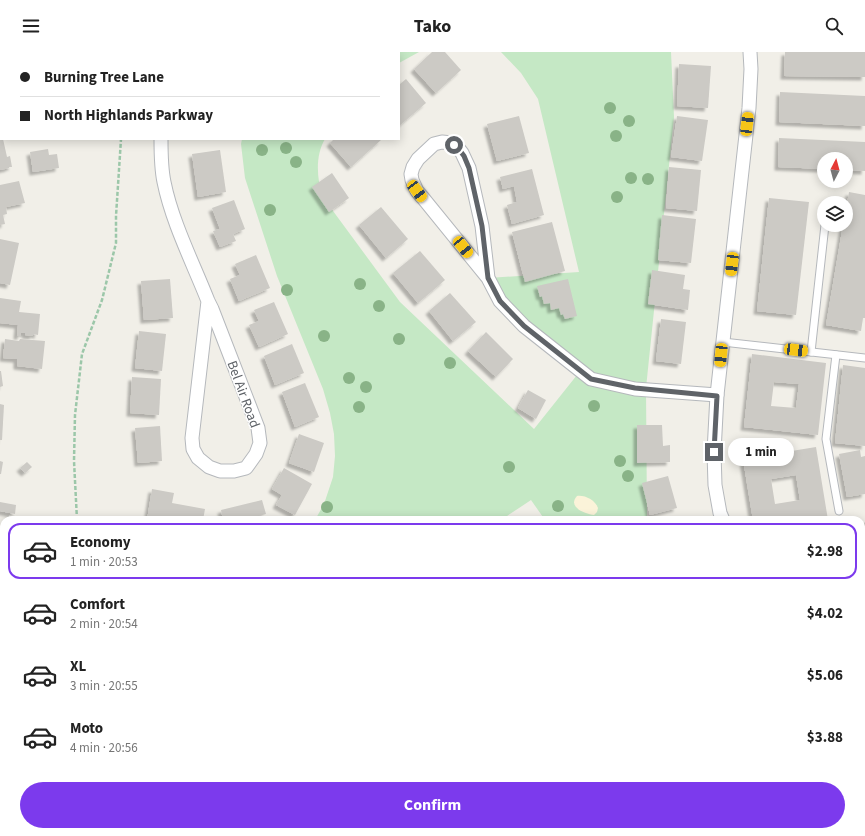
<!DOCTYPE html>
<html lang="en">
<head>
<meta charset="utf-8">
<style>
  :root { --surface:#fff; --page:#f2f2f2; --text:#222; --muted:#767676; --line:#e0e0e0; --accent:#7c3aed }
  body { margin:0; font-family:"Source Sans 3",sans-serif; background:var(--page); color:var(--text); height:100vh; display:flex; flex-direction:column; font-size:15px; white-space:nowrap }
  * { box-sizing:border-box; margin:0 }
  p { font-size:13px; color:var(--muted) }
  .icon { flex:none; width:22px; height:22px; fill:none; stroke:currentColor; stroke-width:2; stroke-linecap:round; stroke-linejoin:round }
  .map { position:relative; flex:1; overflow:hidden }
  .details { position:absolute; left:0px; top:464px; width:865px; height:320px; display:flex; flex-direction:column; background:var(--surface); border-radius:12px 12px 0 0; box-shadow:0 2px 10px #0003 }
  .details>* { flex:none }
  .banner { position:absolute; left:0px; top:0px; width:400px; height:88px; box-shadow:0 2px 10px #0003; display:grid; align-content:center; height:88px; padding:0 20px; background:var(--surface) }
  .needle { width:26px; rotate:6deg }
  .controls { position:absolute; left:817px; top:100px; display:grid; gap:8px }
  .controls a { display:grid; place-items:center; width:36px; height:36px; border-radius:50%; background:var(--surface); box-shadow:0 2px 10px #0003; font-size:20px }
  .end { position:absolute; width:18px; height:18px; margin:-9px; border:5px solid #5f6368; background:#fff; box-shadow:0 0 0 2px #fff }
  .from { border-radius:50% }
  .bubble { position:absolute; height:28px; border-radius:14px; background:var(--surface); box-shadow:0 2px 10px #0003; font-size:13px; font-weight:700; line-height:28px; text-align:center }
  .car { position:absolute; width:12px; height:24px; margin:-12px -6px; border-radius:5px; box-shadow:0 0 3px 1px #0007; background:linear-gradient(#f5c518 24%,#345 0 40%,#f5c518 0 76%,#345 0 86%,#f5c518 0) }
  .banner b { display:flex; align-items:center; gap:14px; height:38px; font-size:15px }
  .banner b+b { border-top:1px solid var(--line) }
  .banner i { width:10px; height:10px; background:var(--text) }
  ul { padding:7px 0 0; list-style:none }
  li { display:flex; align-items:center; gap:12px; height:56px; margin:0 8px 6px; padding:0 12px; border:2px solid transparent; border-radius:12px }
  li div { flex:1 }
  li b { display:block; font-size:15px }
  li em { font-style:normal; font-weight:700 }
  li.current { border-color:var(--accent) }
  li>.icon { width:36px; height:36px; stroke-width:1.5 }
  .button { display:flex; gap:8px; margin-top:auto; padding:8px 20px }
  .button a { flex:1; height:46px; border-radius:24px; background:var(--accent); color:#fff; font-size:16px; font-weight:700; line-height:46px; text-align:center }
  header { display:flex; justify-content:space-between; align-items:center; height:52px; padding:0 20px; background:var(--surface); font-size:18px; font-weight:700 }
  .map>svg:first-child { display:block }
  .green { fill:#c5e8c5 }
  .sand { fill:#fbf3d9 }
  .building { fill:#cccac5; fill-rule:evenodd; filter:url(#shadow) }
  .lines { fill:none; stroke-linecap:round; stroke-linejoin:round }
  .lane-casing { stroke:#b5b8bc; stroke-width:9 }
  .street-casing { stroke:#b5b8bc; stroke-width:15 }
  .path { stroke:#9cc7a9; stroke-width:2.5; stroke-dasharray:4 2; stroke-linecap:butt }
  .lane { stroke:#fff; stroke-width:7 }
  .street { stroke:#fff; stroke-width:13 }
  .tree { fill:#89b387 }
  .route { stroke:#5f6368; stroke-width:5 }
  .labels { text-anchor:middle; stroke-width:3; stroke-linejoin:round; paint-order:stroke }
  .street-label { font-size:14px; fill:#5f6368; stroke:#fff }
</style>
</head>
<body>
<header><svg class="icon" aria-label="menu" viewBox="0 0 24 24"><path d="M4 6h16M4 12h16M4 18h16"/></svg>Tako<svg class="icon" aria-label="search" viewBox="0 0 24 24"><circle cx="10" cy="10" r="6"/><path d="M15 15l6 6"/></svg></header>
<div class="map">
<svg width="865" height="784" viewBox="0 0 865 784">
  <defs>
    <filter id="shadow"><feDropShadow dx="-3.5" dy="3.5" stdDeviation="1" flood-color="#0004"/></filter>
  </defs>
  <rect width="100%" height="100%" fill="#f1efe8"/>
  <g class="green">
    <polygon points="259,0 419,0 399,11 399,1 258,1"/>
    <path d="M501,0H671L674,65L646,336L647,468H545L531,448L501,468H315L324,452L333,425L335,404L334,382L330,361L323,337L277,224L245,126L241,92L242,87H325C315,104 317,125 322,144L400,250L534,377L577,323L488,226L579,220L538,47L521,21Z"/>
    <polygon points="217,780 289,780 288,784 217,784"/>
    <polygon points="626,780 833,780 833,784 627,784"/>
  </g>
  <path class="sand" d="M577,444C585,443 595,448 598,456L597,460L594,463C585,462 567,455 577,444Z"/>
  <g class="building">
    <polygon points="432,0 445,0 461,18 436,41 414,17"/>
    <polygon points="785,0 865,0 865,25 784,24"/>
    <polygon points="679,12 711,14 708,56 677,54"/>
    <polygon points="406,27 426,51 399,74 399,33"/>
    <polygon points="780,40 865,44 865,74 779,70"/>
    <polygon points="519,64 529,101 497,109 487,72"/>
    <polygon points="677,64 708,68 702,109 671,105"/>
    <polygon points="779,86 865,90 865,119 846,118 846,107 824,107 824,117 778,115"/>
    <polygon points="0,87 3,87 7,105 10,104 12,115 9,115 9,116 0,118"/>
    <polygon points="334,87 380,87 381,88 351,115 330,91"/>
    <polygon points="48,97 49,103 57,102 59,116 33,120 30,100"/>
    <polygon points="220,98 226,140 198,145 192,102"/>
    <polygon points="669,115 701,118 697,159 666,156"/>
    <polygon points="532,117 544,163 512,172 507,153 517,150 514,134 503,137 500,125"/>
    <polygon points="332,121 349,146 329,160 312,135"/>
    <polygon points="19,129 25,151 6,155 7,162 3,163 5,172 0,173 0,133"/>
    <polygon points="849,140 865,143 865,266 863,266 861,279 826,273 843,173 846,173 846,158"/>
    <polygon points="769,146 809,150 796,263 757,259"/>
    <polygon points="234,148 245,177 233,182 236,189 220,195 213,179 220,177 212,156"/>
    <polygon points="381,155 408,187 386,206 359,173"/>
    <polygon points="662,163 696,167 691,211 658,208"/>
    <polygon points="552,170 565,219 525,230 512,180"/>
    <polygon points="0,187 19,191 10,233 0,231"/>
    <polygon points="420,199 445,228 418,251 393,221"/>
    <polygon points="256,203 270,236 239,249 230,227 240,223 235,212"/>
    <polygon points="652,218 685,223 683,237 690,238 688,258 648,252"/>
    <polygon points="170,227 173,266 144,268 141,229"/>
    <polygon points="568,227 577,264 565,267 563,262 561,263 559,256 551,258 550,251 544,252 542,244 540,245 537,234"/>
    <polygon points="450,241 476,270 453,289 429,259"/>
    <polygon points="0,246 21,249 19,260 40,262 38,283 33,282 33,284 25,283 26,281 21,281 21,284 17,284 18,273 0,271"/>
    <polygon points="274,250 288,282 259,295 249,273 259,269 254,258"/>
    <polygon points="661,267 686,270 681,312 656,309"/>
    <polygon points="139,279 166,282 162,319 135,316"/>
    <polygon points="486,280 513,307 496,325 468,299"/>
    <polygon points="5,287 19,289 20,287 45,289 42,317 17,314 17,307 3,306"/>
    <polygon points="292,292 304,321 275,333 264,304"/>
    <path d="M752,302L826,311L818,383L744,375ZM774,330L799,332L796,356L771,354Z"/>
    <polygon points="843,313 865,316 865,394 835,391"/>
    <polygon points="0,319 1,319 3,334 0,335"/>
    <polygon points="132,325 161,327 159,363 130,361"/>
    <polygon points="305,331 319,365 295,375 282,340"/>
    <polygon points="528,338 546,348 536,367 518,356"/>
    <polygon points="0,352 4,353 2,388 0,388"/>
    <polygon points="637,373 662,373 663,394 670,393 670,410 637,411"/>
    <polygon points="160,374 162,409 138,411 135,376"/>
    <polygon points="299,382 324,391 314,420 289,411"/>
    <path d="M816,395L828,468H753L743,407ZM796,423L800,448L775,452L771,427Z"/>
    <polygon points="860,398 861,405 865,404 865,442 847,445 839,402"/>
    <polygon points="0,409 3,410 1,422 0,422"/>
    <polygon points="27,410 32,415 25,421 20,416"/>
    <polygon points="284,416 312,432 295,463 276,453 282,443 272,437"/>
    <polygon points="668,424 677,456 650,463 642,431"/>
    <polygon points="152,437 174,441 172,451 205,457 203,468 147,468"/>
    <polygon points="262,448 266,462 255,465 256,468 223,468 221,458"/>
    <polygon points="0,450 16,453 15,462 0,459"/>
    <polygon points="10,463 31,467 31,468 9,468"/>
    <polygon points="865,470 865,553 861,549 861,475"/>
    <polygon points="0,475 4,477 4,484 0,493"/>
    <polygon points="0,539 4,540 4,560 0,560"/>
    <polygon points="865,668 865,686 861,687 861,669"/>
    <polygon points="861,701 865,701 865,715 861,714"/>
    <polygon points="861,762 865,763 865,784 832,784 833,780 861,780"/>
    <polygon points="99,780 112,780 125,784 98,784"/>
    <polygon points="230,780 258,780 259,784 223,784 223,783"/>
    <polygon points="308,780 332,780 341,781 341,784 308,784"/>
    <polygon points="594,780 612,780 614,784 586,784"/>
    <polygon points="634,780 670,780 672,783 670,784 637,784"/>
  </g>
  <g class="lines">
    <defs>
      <g id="lane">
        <polyline points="723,290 865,306"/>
        <polyline points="811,300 825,173"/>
        <polyline points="836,303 826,387 839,459"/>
      </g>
      <g id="street">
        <polyline points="169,1 169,0"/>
        <path d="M161,87C161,101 161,116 164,130C172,170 193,211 208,249L212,257L258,376L260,391L256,402L246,416L234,419H220L209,415L198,406L193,397L192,386L208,249"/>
        <polyline points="488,226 423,146 417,139 412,128 411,122 413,115 418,107 434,92 442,90 452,91 458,96 462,101 469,116 482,174 488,226 500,249 524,274 591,327 635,337 717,343"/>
        <polyline points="723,468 720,461 715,433 714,400 717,343 749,56 751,17 750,0"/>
        <polyline points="861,617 865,618"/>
        <polyline points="538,780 540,784"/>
        <polyline points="171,784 174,780"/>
        <polyline points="376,784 376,780"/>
      </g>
    </defs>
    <use href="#lane" class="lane-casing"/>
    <use href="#street" class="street-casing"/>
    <g class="path">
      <polyline points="133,1 133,0"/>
      <polyline points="77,468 74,409 75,363 82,302 102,248 116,191 116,164 121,87"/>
      <polyline points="41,784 41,780"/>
    </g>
    <use href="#lane" class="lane"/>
    <use href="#street" class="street"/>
  </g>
  <g class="tree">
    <circle cx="610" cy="56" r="6"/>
    <circle cx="629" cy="69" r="6"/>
    <circle cx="616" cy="84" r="6"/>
    <circle cx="286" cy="96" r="6"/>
    <circle cx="262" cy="98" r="6"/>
    <circle cx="296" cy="110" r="6"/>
    <circle cx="631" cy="126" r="6"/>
    <circle cx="648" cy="127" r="6"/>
    <circle cx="617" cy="145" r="6"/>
    <circle cx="270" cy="158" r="6"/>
    <circle cx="360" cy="232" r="6"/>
    <circle cx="287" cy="238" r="6"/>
    <circle cx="379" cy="254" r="6"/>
    <circle cx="324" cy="284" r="6"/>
    <circle cx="399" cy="287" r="6"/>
    <circle cx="450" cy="311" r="6"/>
    <circle cx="349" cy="326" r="6"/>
    <circle cx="366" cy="335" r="6"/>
    <circle cx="594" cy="354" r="6"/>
    <circle cx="359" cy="355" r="6"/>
    <circle cx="620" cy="409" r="6"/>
    <circle cx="509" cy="415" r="6"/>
    <circle cx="628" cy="424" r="6"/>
    <circle cx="558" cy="454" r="6"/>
    <circle cx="327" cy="455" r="6"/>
  </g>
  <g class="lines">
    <polyline class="route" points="454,93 458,96 464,104 469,116 482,174 488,226 500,249 524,274 591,327 635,336 717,344 714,400"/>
  </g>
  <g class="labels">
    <g class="street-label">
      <text transform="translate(244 342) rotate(70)" y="5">Bel Air Road</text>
    </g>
  </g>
</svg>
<div class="controls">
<a><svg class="needle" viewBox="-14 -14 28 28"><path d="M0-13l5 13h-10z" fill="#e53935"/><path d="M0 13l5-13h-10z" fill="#767676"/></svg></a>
<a><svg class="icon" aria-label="layers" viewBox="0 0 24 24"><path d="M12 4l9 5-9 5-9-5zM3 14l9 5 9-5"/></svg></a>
</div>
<i class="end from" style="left:454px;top:93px"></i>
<i class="end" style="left:714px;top:400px"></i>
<div class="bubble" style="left:728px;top:386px;width:66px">1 min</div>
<i class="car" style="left:747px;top:72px;rotate:7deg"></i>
<i class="car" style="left:417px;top:139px;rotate:143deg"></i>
<i class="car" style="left:463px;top:195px;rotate:141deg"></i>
<i class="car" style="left:732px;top:212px;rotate:187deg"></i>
<i class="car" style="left:796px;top:298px;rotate:97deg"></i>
<i class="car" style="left:721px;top:303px;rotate:186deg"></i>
<div class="banner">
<b><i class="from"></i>Burning Tree Lane</b>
<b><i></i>North Highlands Parkway</b>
</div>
<section class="details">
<ul>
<li class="current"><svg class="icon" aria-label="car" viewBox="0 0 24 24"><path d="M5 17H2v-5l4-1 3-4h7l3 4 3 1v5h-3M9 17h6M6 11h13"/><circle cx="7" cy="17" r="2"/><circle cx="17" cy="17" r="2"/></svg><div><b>Economy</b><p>1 min · 20:53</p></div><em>$2.98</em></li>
<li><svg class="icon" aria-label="car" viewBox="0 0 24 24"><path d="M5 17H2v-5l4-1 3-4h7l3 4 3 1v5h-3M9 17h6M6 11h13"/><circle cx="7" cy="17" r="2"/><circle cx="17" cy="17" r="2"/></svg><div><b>Comfort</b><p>2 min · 20:54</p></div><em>$4.02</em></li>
<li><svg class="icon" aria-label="car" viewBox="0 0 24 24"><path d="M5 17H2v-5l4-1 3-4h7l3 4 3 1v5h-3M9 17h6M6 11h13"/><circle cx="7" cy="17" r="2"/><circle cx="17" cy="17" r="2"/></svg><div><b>XL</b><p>3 min · 20:55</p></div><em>$5.06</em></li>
<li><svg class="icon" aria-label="car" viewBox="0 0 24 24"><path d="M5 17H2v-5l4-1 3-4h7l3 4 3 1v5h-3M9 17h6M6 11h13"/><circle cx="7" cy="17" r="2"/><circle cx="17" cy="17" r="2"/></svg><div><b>Moto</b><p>4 min · 20:56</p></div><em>$3.88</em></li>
</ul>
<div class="button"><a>Confirm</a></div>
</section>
</div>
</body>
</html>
